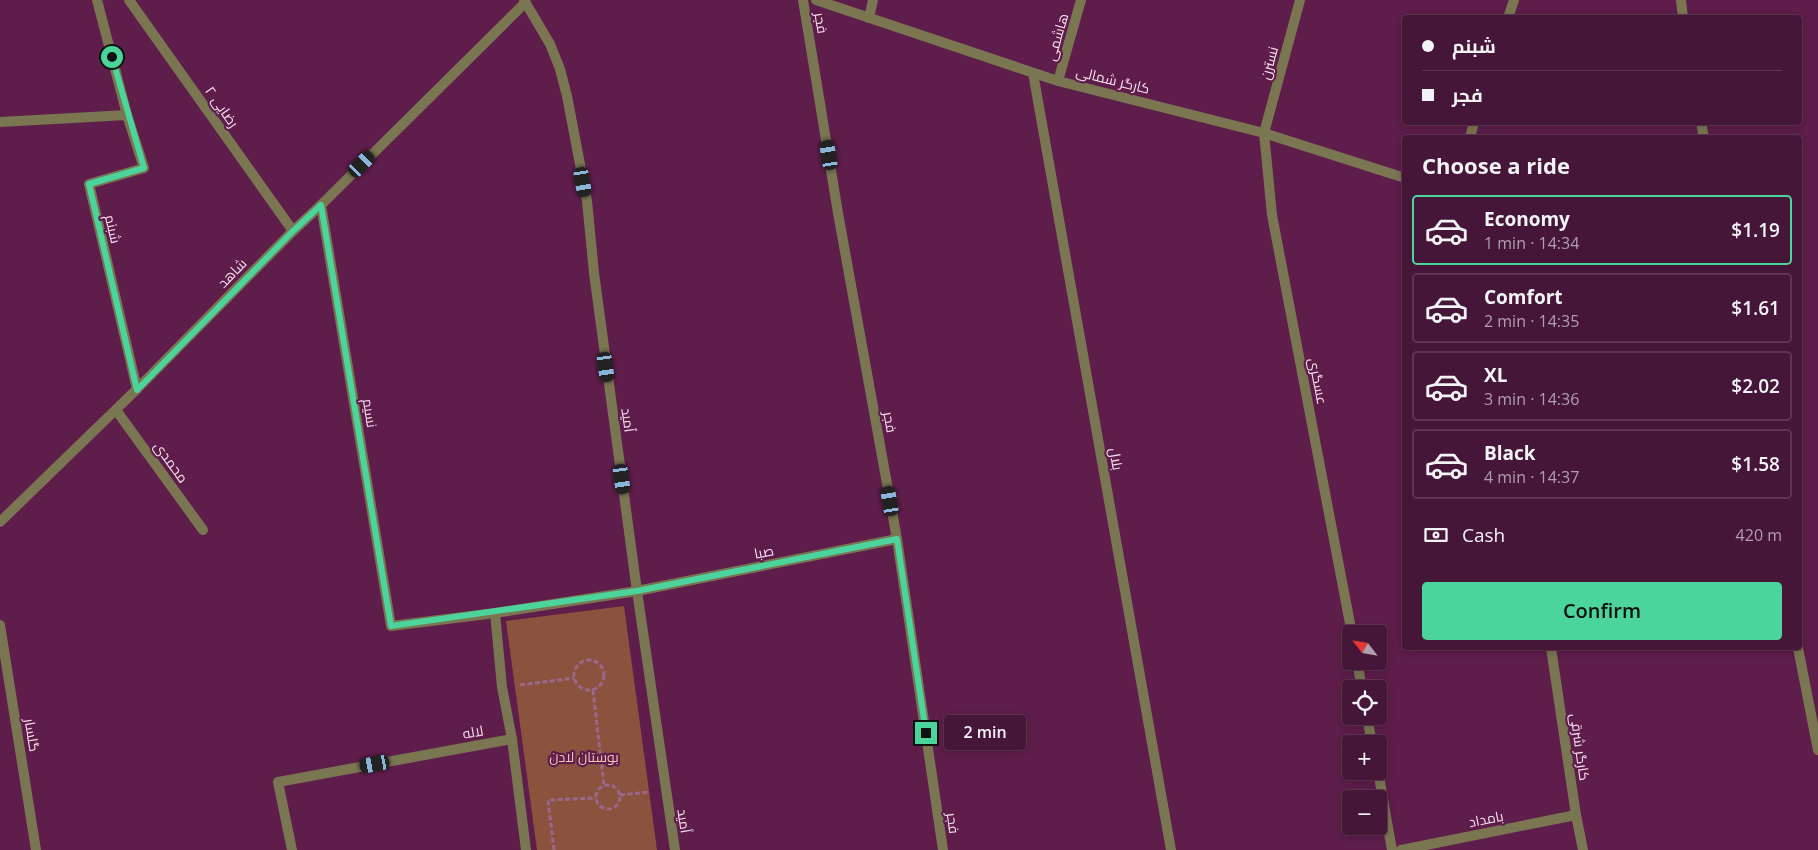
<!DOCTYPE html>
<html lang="en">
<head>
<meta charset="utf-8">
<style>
  :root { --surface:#461638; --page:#502343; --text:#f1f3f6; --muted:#b09fae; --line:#5e3553; --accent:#4bd49b }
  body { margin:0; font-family:"Open Sans",Cairo,sans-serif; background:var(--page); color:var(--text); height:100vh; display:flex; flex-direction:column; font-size:19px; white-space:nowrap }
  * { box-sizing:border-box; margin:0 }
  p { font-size:16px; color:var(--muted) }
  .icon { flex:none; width:28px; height:28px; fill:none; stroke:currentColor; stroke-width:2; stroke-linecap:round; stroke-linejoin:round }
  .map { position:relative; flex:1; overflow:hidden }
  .details { position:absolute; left:1402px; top:135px; width:400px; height:515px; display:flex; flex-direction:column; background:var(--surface); border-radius:5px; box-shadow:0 2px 8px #0003,0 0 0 1px var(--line) }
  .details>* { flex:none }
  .banner { position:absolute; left:1402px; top:15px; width:400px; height:110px; border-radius:5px; box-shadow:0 2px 8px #0003,0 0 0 1px var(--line); display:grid; align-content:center; height:110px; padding:0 20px; background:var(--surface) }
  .needle { width:32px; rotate:301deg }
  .fabs { position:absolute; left:1342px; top:625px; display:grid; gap:10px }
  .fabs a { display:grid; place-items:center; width:45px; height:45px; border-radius:5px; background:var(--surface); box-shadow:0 2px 8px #0003,0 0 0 1px var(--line); font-size:25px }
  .end { position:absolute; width:22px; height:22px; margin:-11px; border:6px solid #4bd49b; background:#111; box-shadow:0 0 0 2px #111 }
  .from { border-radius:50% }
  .bubble { position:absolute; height:35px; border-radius:5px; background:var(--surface); box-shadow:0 2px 8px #0003,0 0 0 1px var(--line); font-size:16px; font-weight:600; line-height:35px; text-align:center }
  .car { position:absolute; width:15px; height:30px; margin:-15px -8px; border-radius:6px; box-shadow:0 0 4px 1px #0007; background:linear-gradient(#222 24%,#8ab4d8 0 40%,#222 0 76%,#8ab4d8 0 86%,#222 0) }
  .banner b { display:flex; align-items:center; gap:18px; height:48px; font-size:19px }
  .banner b+b { border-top:1px solid var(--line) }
  .banner i { width:12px; height:12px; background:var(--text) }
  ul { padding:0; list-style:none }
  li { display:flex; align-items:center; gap:15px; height:70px; margin:0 10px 8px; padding:0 10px; border:2px solid var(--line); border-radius:5px }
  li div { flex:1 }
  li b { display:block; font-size:19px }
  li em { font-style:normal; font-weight:600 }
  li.active { border-color:var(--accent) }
  li>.icon { width:45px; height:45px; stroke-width:1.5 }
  h2 { padding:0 20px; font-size:22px; line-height:60px }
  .pay { display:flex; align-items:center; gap:12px; height:55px; padding:0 20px; font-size:19px }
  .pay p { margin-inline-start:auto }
  .action { display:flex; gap:10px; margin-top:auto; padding:10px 20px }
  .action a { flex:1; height:58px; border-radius:5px; background:var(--accent); color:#111; font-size:20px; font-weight:600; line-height:58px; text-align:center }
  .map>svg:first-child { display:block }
  .green { fill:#8b533d }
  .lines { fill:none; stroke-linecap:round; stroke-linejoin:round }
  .path { stroke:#9a688a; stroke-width:3; stroke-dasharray:5 2.5; stroke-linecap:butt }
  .street { stroke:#7a7652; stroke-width:10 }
  .route { stroke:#4bd49b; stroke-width:6 }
  .labels { text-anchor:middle; stroke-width:4.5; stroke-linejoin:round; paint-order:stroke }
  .street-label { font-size:14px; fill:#fae1f0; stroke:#5e1d4a }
  .park-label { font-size:14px; fill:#f3c6b4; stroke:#5e1d4a }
</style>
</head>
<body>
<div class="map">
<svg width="1818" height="850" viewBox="0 0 1818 850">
  <rect width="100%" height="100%" fill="#5e1d4a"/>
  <polygon class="green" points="624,606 657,850 537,850 506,621"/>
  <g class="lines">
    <g class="path">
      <circle cx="589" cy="675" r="15"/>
      <polyline points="520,685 574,678"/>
      <polyline points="593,690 604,786"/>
      <circle cx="608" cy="797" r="12"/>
      <polyline points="620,795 649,792"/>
      <polyline points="554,850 548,800 596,798"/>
    </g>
    <g class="street">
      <polyline points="97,0 127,115 144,168 89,184 137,389"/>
      <polyline points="129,0 293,231"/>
      <polyline points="524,0 550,44 560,69 567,96 587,201 594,273 637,591 675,850"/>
      <polyline points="803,0 838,213 897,539 943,850"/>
      <polyline points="816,0 1058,81 1264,133 1405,178"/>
      <polyline points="1300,0 1264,133 1272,215 1352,634"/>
      <polyline points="1681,0 1683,18"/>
      <polyline points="869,18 873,0"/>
      <polyline points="1508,18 1514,0"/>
      <polyline points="1033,73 1171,850"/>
      <polyline points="1058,81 1081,0"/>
      <polyline points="0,122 127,115"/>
      <polyline points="1701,122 1704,138"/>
      <polyline points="1470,138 1474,122"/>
      <polyline points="321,205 391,626 495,613 502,687 512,739 526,850"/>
      <polyline points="116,410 203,530"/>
      <polyline points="0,522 137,389 293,231 321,205 526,2"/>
      <polyline points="495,613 637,591 897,539"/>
      <polyline points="0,625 36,850"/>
      <polyline points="1551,648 1576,815 1583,850"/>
      <polyline points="1798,648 1818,750"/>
      <polyline points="1357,661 1362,689"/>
      <polyline points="1367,716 1372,744"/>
      <polyline points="1378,771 1392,850"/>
      <polyline points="292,850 278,782 512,739"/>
      <polyline points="1401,850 1576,815"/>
    </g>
  </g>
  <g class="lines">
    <polyline class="route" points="112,57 144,168 89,184 137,390 293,231 321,205 391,626 637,591 897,539 926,733"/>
  </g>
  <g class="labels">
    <g class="street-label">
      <text transform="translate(821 23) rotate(81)" y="5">فجر</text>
      <text transform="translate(1057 37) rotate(-74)" y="5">هاشمی</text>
      <text transform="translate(1269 63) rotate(-75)" y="5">نسترن</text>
      <text transform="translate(1113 80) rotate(14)" y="5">کارگر شمالی</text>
      <text transform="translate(222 107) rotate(55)" y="5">رضایی ۲</text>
      <text transform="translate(113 229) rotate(77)" y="5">شبنم</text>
      <text transform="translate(232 273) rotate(-46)" y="5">شاهد</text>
      <text transform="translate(1318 381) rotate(79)" y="5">عسگری</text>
      <text transform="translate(370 413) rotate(81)" y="5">نسیم</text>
      <text transform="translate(628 420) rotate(82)" y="5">اُمید</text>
      <text transform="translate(890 422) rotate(80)" y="5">فجر</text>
      <text transform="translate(1116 459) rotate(80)" y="5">بلال</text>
      <text transform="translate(171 462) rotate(54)" y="5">محمدی</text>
      <text transform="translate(764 552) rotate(-11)" y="5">صبا</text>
      <text transform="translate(473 732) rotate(-10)" y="5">لاله</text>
      <text transform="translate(32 735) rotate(81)" y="5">گلسار</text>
      <text transform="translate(1580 747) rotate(82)" y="5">کارگر شرقی</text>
      <text transform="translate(1486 819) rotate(-11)" y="5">بامداد</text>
      <text transform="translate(684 821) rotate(81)" y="5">اُمید</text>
      <text transform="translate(953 823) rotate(82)" y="5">فجر</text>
    </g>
    <g class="park-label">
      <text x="584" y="762">بوستان لادن</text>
    </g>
  </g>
</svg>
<div class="fabs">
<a><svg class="needle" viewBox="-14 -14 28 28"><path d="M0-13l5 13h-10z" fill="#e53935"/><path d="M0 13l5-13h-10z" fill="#b09fae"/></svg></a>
<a><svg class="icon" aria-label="locate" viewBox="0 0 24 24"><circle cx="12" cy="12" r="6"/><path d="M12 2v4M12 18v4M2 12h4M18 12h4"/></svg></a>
<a>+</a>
<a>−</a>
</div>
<i class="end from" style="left:112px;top:57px"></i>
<i class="end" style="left:926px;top:733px"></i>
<div class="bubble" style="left:944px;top:715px;width:82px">2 min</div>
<i class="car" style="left:829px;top:155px;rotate:351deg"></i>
<i class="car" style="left:362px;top:164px;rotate:45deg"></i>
<i class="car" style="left:583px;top:182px;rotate:170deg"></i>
<i class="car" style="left:606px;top:367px;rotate:172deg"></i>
<i class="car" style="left:622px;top:479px;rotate:172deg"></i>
<i class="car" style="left:890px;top:501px;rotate:350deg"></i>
<i class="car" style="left:375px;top:764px;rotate:260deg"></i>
<div class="banner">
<b><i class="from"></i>شبنم</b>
<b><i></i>فجر</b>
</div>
<section class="details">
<h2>Choose a ride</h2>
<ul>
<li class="active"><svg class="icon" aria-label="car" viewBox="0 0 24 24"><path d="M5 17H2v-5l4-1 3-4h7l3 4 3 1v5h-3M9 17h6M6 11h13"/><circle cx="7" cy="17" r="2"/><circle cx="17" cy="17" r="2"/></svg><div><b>Economy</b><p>1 min · 14:34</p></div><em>$1.19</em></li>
<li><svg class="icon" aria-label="car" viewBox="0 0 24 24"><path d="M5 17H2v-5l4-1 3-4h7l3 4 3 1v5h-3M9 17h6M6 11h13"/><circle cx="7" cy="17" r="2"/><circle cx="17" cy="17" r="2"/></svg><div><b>Comfort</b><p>2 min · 14:35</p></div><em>$1.61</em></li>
<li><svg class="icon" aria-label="car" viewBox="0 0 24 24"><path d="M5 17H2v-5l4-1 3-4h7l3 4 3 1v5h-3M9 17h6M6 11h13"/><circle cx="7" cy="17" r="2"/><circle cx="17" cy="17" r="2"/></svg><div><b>XL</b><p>3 min · 14:36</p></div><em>$2.02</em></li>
<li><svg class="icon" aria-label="car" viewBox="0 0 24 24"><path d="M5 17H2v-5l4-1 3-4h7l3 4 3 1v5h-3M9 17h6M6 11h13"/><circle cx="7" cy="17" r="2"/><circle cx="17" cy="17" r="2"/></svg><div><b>Black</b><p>4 min · 14:37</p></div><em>$1.58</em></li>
</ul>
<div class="pay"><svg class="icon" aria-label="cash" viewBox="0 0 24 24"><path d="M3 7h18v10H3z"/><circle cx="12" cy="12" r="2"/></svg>Cash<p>420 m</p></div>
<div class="action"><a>Confirm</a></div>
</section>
</div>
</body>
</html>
